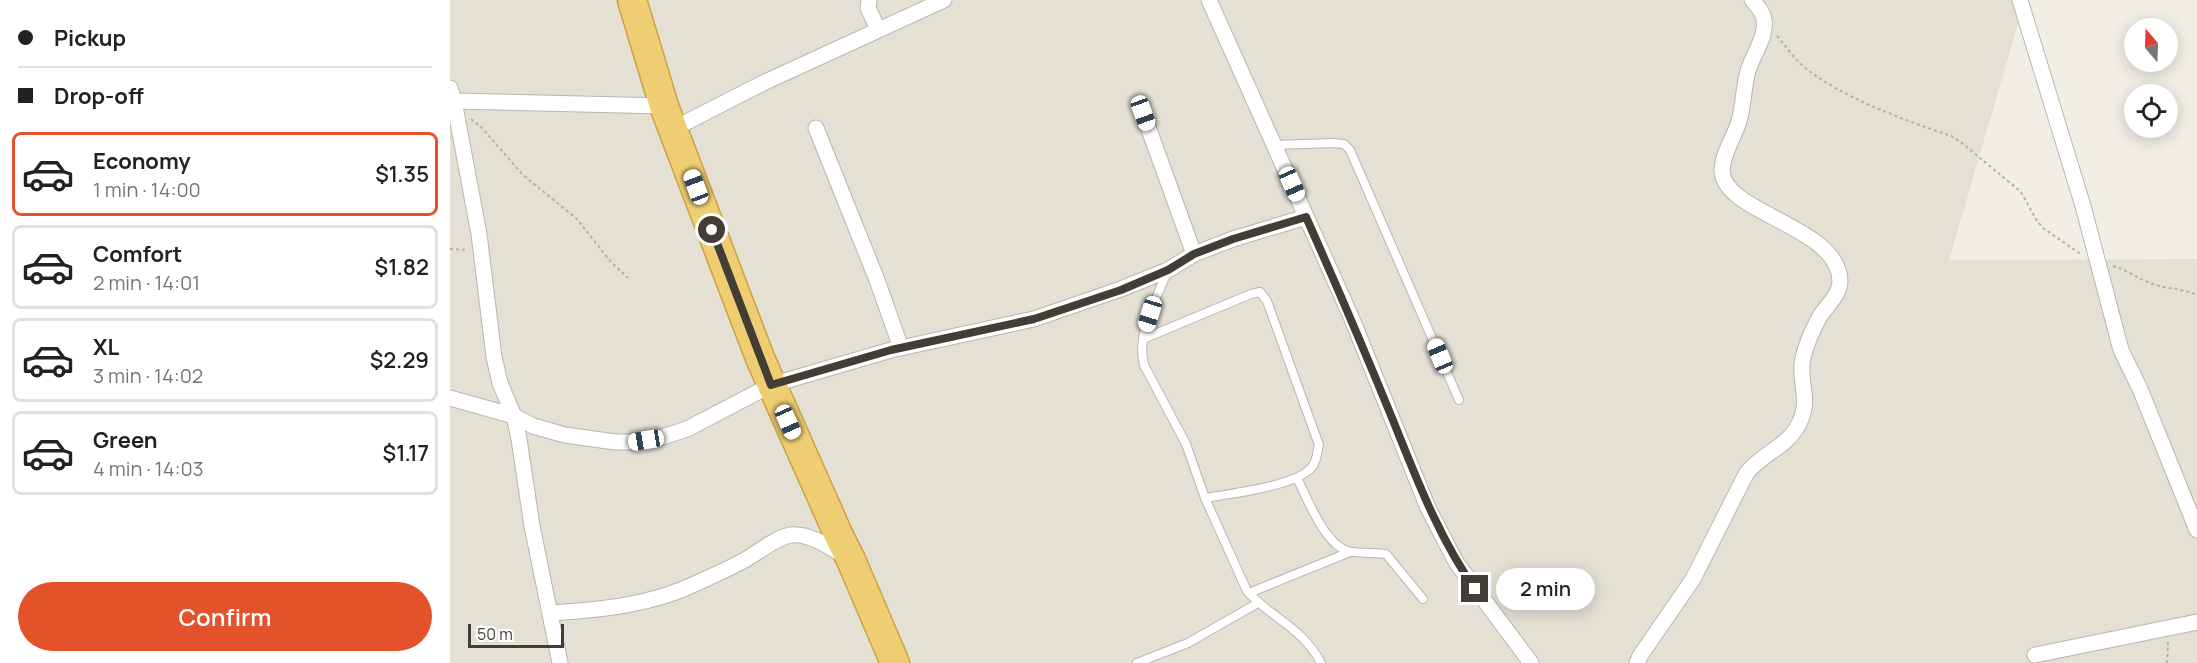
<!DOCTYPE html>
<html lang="en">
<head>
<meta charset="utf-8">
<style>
  :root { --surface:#fff; --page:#f2f2f2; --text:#222; --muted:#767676; --line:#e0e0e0; --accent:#e3522a }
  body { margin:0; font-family:Manrope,sans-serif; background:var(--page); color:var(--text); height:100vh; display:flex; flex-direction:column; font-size:22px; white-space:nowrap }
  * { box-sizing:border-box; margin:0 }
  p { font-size:20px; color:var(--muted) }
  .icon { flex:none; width:33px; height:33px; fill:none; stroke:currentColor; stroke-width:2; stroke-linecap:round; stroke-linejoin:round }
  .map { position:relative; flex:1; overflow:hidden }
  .panel { display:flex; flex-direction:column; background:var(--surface); width:450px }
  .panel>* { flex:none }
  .hud { display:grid; align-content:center; height:132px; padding:0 18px; background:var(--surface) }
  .needle { width:39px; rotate:341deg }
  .controls { position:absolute; left:1674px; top:18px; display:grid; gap:12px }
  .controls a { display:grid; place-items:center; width:54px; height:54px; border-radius:50%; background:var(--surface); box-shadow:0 3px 15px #0003; font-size:30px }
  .scale { position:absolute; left:18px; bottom:15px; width:96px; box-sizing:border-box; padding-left:6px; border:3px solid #423e36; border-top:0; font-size:16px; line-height:21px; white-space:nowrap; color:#423e36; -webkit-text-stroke:4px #fff; paint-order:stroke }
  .end { position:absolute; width:27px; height:27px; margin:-14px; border:8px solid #423e36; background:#fff; box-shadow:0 0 0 3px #fff }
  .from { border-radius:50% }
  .bubble { position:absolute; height:42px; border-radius:21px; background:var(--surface); box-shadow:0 3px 15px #0003; font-size:20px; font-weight:600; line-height:42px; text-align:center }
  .car { position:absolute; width:18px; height:36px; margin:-18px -9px; border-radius:8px; box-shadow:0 0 4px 2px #0007; background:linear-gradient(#fff 24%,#345 0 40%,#fff 0 76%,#345 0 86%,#fff 0) }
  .hud b { display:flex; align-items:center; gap:21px; height:57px; font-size:22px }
  .hud b+b { border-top:2px solid var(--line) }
  .hud i { width:15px; height:15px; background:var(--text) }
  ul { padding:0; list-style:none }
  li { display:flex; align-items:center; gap:18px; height:84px; margin:0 12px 9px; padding:0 6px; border:3px solid var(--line); border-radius:9px }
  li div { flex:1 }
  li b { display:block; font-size:22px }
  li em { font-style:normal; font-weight:600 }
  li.current { border-color:var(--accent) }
  li>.icon { width:54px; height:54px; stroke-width:1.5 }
  .action { display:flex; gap:12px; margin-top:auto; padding:12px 18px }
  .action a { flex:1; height:69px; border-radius:36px; background:var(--accent); color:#fff; font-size:24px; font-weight:600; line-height:69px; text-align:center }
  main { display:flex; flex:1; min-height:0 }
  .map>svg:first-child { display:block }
  .residential { fill:#e4e0d4 }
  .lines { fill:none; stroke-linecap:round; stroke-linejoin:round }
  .lane-casing { stroke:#bbb6a9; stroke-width:10 }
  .street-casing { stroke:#bbb6a9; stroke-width:17 }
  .highway-casing { stroke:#cca344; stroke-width:31 }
  .path { stroke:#bbb29c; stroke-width:2; stroke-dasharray:3 3; stroke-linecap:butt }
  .lane { stroke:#fff; stroke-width:8 }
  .street { stroke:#fff; stroke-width:15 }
  .highway { stroke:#eecd73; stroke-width:28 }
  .route { stroke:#423e36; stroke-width:8 }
</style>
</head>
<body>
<main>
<section class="panel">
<div class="hud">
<b><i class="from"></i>Pickup</b>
<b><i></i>Drop-off</b>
</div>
<ul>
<li class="current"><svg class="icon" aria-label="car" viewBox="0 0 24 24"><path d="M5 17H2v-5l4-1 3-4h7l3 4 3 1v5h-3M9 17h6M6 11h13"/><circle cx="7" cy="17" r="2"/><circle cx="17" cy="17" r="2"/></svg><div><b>Economy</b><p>1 min · 14:00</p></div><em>$1.35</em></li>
<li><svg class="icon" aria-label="car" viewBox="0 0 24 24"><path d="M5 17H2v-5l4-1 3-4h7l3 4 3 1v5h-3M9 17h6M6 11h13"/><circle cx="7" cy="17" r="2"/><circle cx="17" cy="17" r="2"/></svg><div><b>Comfort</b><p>2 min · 14:01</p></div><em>$1.82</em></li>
<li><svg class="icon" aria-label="car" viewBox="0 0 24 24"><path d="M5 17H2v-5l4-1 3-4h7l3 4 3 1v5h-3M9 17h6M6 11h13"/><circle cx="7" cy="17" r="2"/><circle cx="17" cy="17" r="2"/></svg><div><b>XL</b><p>3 min · 14:02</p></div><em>$2.29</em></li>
<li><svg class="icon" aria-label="car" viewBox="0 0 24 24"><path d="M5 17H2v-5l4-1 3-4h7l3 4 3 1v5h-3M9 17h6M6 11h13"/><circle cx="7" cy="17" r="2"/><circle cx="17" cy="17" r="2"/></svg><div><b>Green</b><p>4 min · 14:03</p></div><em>$1.17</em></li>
</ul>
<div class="action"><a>Confirm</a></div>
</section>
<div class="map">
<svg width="1747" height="663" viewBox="0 0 1747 663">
  <rect width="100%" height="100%" fill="#f1eee5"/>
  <polygon class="residential" points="0,0 1575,0 1499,260 1747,259 1747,663 0,663"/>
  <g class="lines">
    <defs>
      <g id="lane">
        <polyline points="824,145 884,143 894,144 900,150 1009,400"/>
        <path d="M717,272C706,300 686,334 694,365L736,444L755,498L797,591C822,619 852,627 871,663"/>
        <path d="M693,339L801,294L810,292L817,301L869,445C867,452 867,461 862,467C847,486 780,494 755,498"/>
        <path d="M847,478C857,498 875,545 898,551C910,554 924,552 936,554L973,599"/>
        <polyline points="799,593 900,552"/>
        <polyline points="687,663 738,643 808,603"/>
      </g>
      <g id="street">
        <polyline points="419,0 418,8 428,29"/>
        <polyline points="759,0 902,319 978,508 1006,562 1081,663"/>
        <polyline points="1570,0 1633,206 1671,350 1690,389 1747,530"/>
        <polyline points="0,88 4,101 29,234 44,357 50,383 64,416 69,439 82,526 110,663"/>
        <polyline points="4,101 214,106"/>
        <polyline points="693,113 744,254"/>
        <polyline points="366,128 427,280 451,348"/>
        <polyline points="223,129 313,83 494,0"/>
        <polyline points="0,398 64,416 83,426 115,435 165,442 179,442 212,437 237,429 321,385 441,350 584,319 671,289 718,270 744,254 783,239 856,217"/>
        <path d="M100,613C150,610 202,605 247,583C262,576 278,569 293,561C308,553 324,538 341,535C360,533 381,548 396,557"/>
        <polyline points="1585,655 1747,622"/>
        <path d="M1187,663L1190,656L1243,579L1296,474C1310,455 1334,448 1346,429C1364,400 1347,383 1353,358C1356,344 1363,329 1370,316C1377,306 1390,294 1390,281C1389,226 1274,214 1272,171C1272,155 1283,139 1288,124C1294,107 1293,88 1298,71C1303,54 1317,37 1314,19C1313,12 1307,6 1302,0"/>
      </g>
      <polyline id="highway" points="182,0 214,106 310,358 389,536 401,560 445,663"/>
    </defs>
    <use href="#lane" class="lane-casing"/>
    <use href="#street" class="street-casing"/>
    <use href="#highway" class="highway-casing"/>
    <g class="path">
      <path d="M1327,36C1335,45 1342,56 1351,64C1388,97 1455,120 1501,136L1512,143L1571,192L1587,221L1593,228L1632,255"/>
      <polyline points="21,119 31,127 73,175 127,219 160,261 178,278"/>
      <polyline points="0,249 18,250"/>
      <path d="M1663,266C1678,270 1691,281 1706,285C1720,289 1734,289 1747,295"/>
      <polyline points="1717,663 1718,641"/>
    </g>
    <use href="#lane" class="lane"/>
    <use href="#street" class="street"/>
    <use href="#highway" class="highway"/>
  </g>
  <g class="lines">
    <path class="route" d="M262,230L321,385L441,350L584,319L671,290L718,270L744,254L783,239L856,217C885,282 913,347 940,413C965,474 987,535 1025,589"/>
  </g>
</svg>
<div class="controls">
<a><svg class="needle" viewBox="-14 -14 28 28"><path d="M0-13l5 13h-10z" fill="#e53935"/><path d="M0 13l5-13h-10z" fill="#767676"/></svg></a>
<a><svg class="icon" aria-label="locate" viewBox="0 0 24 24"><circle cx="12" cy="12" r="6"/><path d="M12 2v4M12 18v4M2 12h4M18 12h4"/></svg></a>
</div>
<div class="scale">50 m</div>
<i class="end from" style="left:262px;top:230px"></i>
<i class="end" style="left:1025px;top:589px"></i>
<div class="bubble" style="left:1046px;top:568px;width:99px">2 min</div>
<i class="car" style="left:693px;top:113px;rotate:160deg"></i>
<i class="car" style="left:842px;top:184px;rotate:156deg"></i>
<i class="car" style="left:246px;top:187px;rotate:339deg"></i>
<i class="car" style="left:700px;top:314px;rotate:197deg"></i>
<i class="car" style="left:990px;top:356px;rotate:337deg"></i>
<i class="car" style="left:338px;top:422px;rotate:156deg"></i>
<i class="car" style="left:196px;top:440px;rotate:261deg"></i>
</div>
</main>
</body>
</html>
